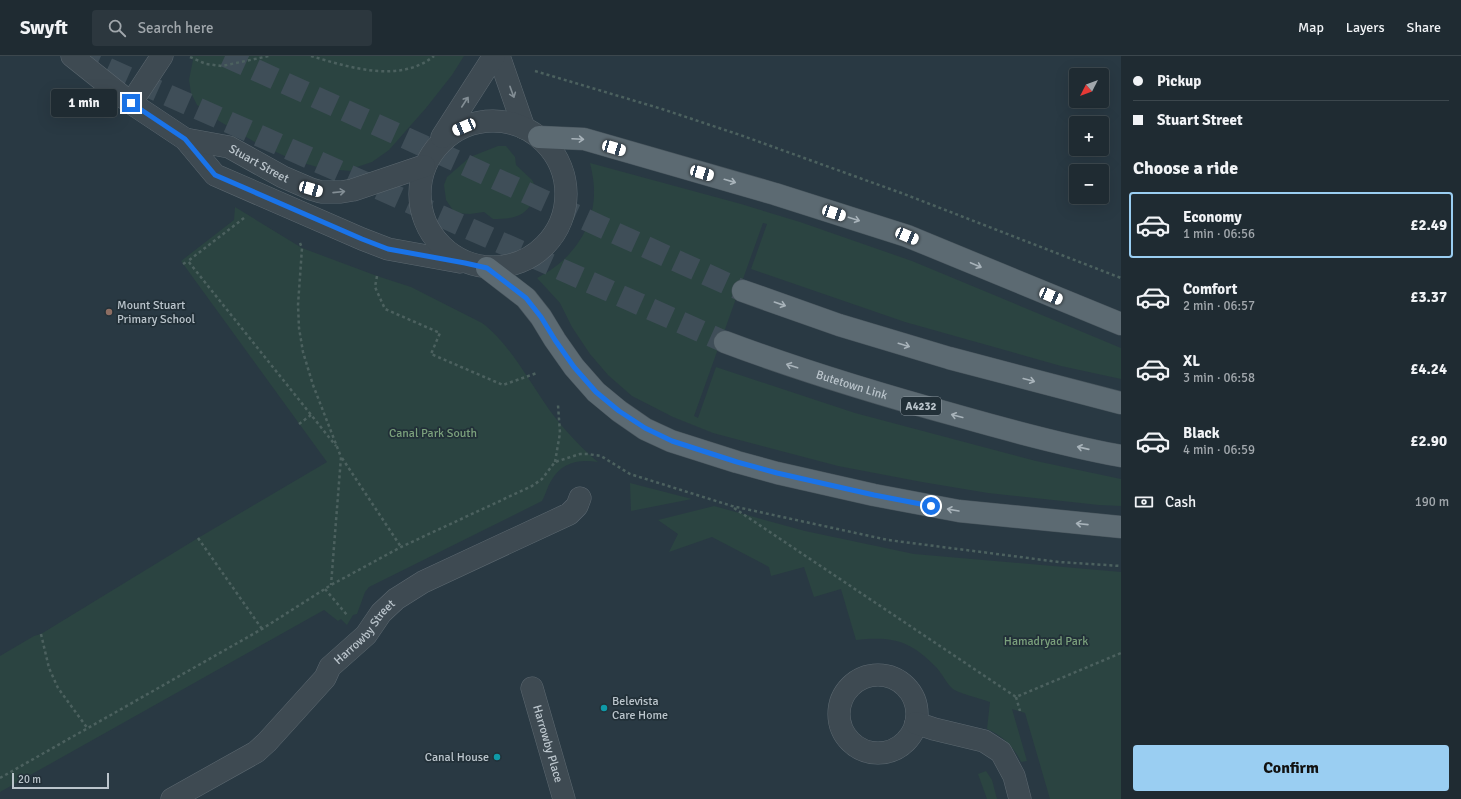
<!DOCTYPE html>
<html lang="en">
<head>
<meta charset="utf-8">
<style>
  :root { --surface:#1f2b32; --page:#2c373e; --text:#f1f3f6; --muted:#a1a7ac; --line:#3c474d; --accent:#9acef2 }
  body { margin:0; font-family:Signika,sans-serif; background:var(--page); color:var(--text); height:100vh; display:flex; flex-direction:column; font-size:15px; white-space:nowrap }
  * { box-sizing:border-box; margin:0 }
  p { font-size:13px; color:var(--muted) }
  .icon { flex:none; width:22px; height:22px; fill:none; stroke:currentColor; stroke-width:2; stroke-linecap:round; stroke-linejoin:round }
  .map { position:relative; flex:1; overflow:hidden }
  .panel { display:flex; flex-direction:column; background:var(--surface); width:340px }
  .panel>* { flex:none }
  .top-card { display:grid; align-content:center; height:88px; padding:0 12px; background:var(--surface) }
  .needle { width:26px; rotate:228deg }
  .buttons { position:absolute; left:1069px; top:12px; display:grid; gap:8px }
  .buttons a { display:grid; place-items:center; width:40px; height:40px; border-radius:4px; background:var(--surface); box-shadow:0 4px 16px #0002,0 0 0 1px var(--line); font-size:20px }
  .scale { position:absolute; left:12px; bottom:10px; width:97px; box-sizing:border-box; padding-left:4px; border:2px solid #bbc5cc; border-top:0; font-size:11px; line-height:14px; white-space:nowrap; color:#bbc5cc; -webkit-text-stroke:3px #223038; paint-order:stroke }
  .end { position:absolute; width:18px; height:18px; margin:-9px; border:5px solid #1a73e8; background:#fff; box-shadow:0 0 0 2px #fff }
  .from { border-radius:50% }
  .bubble { position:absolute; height:28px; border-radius:4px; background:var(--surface); box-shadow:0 4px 16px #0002,0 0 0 1px var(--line); font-size:13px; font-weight:700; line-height:28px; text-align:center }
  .car { position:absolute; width:12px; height:24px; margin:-12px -6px; border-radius:5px; box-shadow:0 0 3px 1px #0007; background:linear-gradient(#fff 24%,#345 0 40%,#fff 0 76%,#345 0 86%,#fff 0) }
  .top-card b { display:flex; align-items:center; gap:14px; height:38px; font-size:15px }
  .top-card b+b { border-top:1px solid var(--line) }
  .top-card i { width:10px; height:10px; background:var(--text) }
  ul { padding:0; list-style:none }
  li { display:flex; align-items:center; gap:12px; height:66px; margin:0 8px 6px; padding:0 4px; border:2px solid transparent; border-radius:4px }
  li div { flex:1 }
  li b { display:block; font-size:15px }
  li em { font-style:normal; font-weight:700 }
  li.active { border-color:var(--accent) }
  li>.icon { width:36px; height:36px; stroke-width:1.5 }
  h2 { padding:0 12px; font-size:18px; line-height:48px }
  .pay { display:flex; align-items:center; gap:10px; height:44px; padding:0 12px; font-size:15px }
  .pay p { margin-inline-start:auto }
  .button { display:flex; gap:8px; margin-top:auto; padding:8px 12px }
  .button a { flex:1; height:46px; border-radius:4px; background:var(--accent); color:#111; font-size:16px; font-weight:700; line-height:46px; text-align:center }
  header { display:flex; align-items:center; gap:24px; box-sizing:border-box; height:56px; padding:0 20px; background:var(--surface); border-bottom:1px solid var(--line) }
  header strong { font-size:19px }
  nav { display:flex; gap:22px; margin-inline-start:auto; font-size:14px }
  .search { width:280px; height:36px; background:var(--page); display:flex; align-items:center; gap:10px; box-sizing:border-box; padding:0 14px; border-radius:4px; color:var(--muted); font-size:15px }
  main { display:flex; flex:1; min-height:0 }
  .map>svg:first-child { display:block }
  .green { fill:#2b4441 }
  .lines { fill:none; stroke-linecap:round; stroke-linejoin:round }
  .major-tunnel { stroke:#3f4e58; stroke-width:22; stroke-dasharray:22 11; stroke-linecap:butt }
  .minor-casing { stroke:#5c6870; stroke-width:23 }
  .major-casing { stroke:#47545c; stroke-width:23 }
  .path { stroke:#4c615f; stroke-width:2.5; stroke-dasharray:3 3; stroke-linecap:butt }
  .minor { stroke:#3e4a52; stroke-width:22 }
  .major { stroke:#5c6a72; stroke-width:22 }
  .oneway { stroke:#838e95 }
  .oneway2 { stroke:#a8b3ba }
  .route { stroke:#1a73e8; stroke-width:5 }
  .education-dot { fill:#8d6e63; stroke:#223038; stroke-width:1.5 }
  .culture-dot { fill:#0f9aa8; stroke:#223038; stroke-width:1.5 }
  .labels { text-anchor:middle; stroke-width:3.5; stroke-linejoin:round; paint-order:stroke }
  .shield { fill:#223038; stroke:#8d98a0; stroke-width:1 }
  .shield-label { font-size:11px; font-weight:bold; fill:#bbc5cc }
  .street-label { font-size:12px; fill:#bbc5cc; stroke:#223038 }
  .poi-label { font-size:12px; fill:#bbc5cc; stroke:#223038; text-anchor:start }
  .park-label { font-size:12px; fill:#7ba07c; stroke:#223038 }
</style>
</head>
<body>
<header>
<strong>Swyft</strong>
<div class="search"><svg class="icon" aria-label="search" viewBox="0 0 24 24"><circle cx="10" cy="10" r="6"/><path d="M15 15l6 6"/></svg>Search here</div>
<nav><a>Map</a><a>Layers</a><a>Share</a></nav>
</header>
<main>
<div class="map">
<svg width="1121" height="743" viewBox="0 0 1121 743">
  <rect width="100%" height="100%" fill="#293943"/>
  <g class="green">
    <polygon points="191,0 464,0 452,19 426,52 389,94 372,106 357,111 352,115 324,113 293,104 253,85 219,65 197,49 191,37 189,24 193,4"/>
    <path d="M498,90H506L515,101L516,109L532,124L538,135C528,159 519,163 493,163L484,156L470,158L455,157L446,144L444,129L447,121L470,101Z"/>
    <path d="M590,107L741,148L800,166L912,205L1121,292V323L1061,310L905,266L751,213L767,168L763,167L694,360L698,362L716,311L855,357L1036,405L1121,423V450L1099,449L988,437L922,426L838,410L713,377L673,361L632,340L608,319L590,298L572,271L560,247L537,222C571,205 595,173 594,134C594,125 592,116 590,107Z"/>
    <path d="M235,151L302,192L377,220L411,231L482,267C507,285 528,323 546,349C558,367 581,392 598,406C578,403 562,406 551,425C547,431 546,438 542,445L369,531L365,536L357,558L353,559L347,569L341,563L338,565L324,554L0,736V600L34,580L41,578L198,482L327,406L181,205L234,164Z"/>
    <polygon points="630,427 692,443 631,455"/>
    <path d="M714,450L805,475L914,498L1121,516V743H1050L1025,657L1012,653L1027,705L1021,706C1014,691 1002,679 987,673L990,646C982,643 958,637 953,633C946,627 942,617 936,611C910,584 892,580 856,584L841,533L814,541L804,511L771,520L769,511L712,481L669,496L678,478L658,464Z"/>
    <polygon points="986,715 992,724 997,743 987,743 978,718"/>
  </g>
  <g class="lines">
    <g class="major-tunnel">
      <polyline points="77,0 95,7 725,286"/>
      <polyline points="225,0 743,235"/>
    </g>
    <defs>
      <g id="minor">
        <polyline points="72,0 131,47 185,83 215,119 362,183 388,193 460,206"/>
        <polyline points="499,0 524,72"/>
        <polyline points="131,47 162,0"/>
        <circle cx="493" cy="138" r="73"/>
        <polyline points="442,81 494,0"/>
        <path id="s1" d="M185,83L229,91L283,121L311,133L321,136H341L353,134L424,110"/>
        <circle cx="878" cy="658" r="39"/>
        <path id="s2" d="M532,632L564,743"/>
        <polyline points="916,667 934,673 984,685 1001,696 1014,720 1020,743"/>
        <path id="s3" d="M172,743L256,696L267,686L325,622L330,611L366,579L381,557L396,543L423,526L569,458L577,450L580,442"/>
      </g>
      <g id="major">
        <polyline points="539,81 584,83 775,138 907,180 1121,268"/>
        <polyline points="487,212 526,242 541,261 555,284 574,311 596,336 619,355 645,373 671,385 737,406 777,417 874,439 959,455 1121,471"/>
        <polyline points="743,235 839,269 949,302 1121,347"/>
        <path id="s4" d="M725,286C802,315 882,339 962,361C1015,376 1067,390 1121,400"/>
      </g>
    </defs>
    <use href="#minor" class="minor-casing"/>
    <use href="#major" class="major-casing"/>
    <g class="path">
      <path d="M311,0C348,11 400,28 434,0"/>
      <polyline points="190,1 206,8 222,10 269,0"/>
      <polyline points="535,15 662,53 743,80 904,138 1121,222"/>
      <polyline points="244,162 188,205 336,390"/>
      <polyline points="300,187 302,192 298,249 299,272 303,296 313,329 341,401 331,529"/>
      <polyline points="183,208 188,205"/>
      <polyline points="377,220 375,231 385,253 440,277 431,298 503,329 537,317"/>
      <polyline points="299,368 311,359"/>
      <polyline points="342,402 401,491"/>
      <polyline points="555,406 560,377 558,349"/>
      <polyline points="734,452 1016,641 1121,597"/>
      <polyline points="198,482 262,573"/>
      <polyline points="325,533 347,559"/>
      <polyline points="41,578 49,612 58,632 88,673"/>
      <polyline points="1016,641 1020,655"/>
      <polyline points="0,722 262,573 331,529 401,491 532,430 542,423 555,406 580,398 588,398 601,400 630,418 732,450 888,484 1059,506 1121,510"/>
    </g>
    <use href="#minor" class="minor"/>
    <use href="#major" class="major"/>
  </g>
  <defs><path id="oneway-shaft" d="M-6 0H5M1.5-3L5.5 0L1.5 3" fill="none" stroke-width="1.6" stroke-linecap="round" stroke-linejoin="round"/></defs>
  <g class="oneway">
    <use href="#oneway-shaft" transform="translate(512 36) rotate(70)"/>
    <use href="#oneway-shaft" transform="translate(465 46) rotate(-57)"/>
    <use href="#oneway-shaft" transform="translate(339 136) rotate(-6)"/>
  </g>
  <g class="oneway2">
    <use href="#oneway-shaft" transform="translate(578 83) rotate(3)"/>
    <use href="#oneway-shaft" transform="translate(730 125) rotate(16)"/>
    <use href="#oneway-shaft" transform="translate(854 163) rotate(18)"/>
    <use href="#oneway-shaft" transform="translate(976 209) rotate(23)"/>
    <use href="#oneway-shaft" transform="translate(780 248) rotate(19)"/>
    <use href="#oneway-shaft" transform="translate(904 289) rotate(17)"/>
    <use href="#oneway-shaft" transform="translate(792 310) rotate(-162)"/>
    <use href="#oneway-shaft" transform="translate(1029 324) rotate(15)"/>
    <use href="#oneway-shaft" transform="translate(957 360) rotate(-165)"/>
    <use href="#oneway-shaft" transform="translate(1083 392) rotate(-167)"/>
    <use href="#oneway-shaft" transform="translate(953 454) rotate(-170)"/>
    <use href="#oneway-shaft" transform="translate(1082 468) rotate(-174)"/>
  </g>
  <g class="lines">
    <polyline class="route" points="131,47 185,83 215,119 362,183 388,193 465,207 487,212 526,242 541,261 555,284 574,311 596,336 619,355 645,372 672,385 737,406 777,417 874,439 931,450"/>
  </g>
  <circle class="education-dot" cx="109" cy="256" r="4"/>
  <g class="culture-dot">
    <circle cx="604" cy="652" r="4"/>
    <circle cx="497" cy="701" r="4"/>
  </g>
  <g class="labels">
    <rect class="shield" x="901" y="341" width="40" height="18" rx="3"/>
    <g class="shield-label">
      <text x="921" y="354">A4232</text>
    </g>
    <g class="street-label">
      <text dy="4" stroke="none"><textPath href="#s1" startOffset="79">Stuart Street</textPath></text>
      <text dy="4" stroke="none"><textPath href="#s4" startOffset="134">Butetown Link</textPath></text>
      <text dy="4" stroke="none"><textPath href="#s3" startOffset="259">Harrowby Street</textPath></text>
      <text dy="4" stroke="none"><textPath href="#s2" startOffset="58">Harrowby Place</textPath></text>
    </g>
    <g class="poi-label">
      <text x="117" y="253">Mount Stuart<tspan x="117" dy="14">Primary School</tspan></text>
      <text x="612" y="649">Belevista<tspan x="612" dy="14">Care Home</tspan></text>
      <text x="489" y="705" text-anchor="end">Canal House</text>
    </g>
    <g class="park-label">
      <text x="433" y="381">Canal Park South</text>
      <text x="1046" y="589">Hamadryad Park</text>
    </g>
  </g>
</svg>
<div class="buttons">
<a><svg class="needle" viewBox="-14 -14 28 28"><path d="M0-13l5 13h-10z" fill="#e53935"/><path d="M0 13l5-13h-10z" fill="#a1a7ac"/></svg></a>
<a>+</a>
<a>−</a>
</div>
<div class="scale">20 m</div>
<i class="end from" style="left:931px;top:450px"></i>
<i class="end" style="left:131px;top:47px"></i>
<div class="bubble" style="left:51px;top:33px;width:66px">1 min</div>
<i class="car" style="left:464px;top:71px;rotate:247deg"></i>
<i class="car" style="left:614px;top:92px;rotate:106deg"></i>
<i class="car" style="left:702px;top:117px;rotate:106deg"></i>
<i class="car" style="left:311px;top:133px;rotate:106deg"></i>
<i class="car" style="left:834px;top:157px;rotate:108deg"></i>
<i class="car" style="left:907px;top:180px;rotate:113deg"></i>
<i class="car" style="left:1051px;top:240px;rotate:113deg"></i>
</div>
<section class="panel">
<div class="top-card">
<b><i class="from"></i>Pickup</b>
<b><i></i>Stuart Street</b>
</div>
<h2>Choose a ride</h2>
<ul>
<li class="active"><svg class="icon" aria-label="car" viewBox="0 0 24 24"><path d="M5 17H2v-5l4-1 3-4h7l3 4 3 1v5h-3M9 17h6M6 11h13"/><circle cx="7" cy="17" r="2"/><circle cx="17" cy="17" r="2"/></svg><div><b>Economy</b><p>1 min · 06:56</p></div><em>£2.49</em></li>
<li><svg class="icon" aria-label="car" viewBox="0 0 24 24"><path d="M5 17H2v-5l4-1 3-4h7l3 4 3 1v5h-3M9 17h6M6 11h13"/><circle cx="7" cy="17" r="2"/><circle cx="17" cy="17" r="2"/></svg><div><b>Comfort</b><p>2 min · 06:57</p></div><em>£3.37</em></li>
<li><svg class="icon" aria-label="car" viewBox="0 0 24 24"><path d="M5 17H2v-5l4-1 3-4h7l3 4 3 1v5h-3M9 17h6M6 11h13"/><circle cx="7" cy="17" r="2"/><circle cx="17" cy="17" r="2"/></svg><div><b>XL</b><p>3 min · 06:58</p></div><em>£4.24</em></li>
<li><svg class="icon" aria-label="car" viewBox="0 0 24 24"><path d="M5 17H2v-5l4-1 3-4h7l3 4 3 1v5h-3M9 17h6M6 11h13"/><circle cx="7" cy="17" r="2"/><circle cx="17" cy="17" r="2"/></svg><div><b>Black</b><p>4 min · 06:59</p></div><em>£2.90</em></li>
</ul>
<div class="pay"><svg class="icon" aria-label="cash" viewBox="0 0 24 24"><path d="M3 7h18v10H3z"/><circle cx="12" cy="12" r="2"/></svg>Cash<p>190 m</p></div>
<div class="button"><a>Confirm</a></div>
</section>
</main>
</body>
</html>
